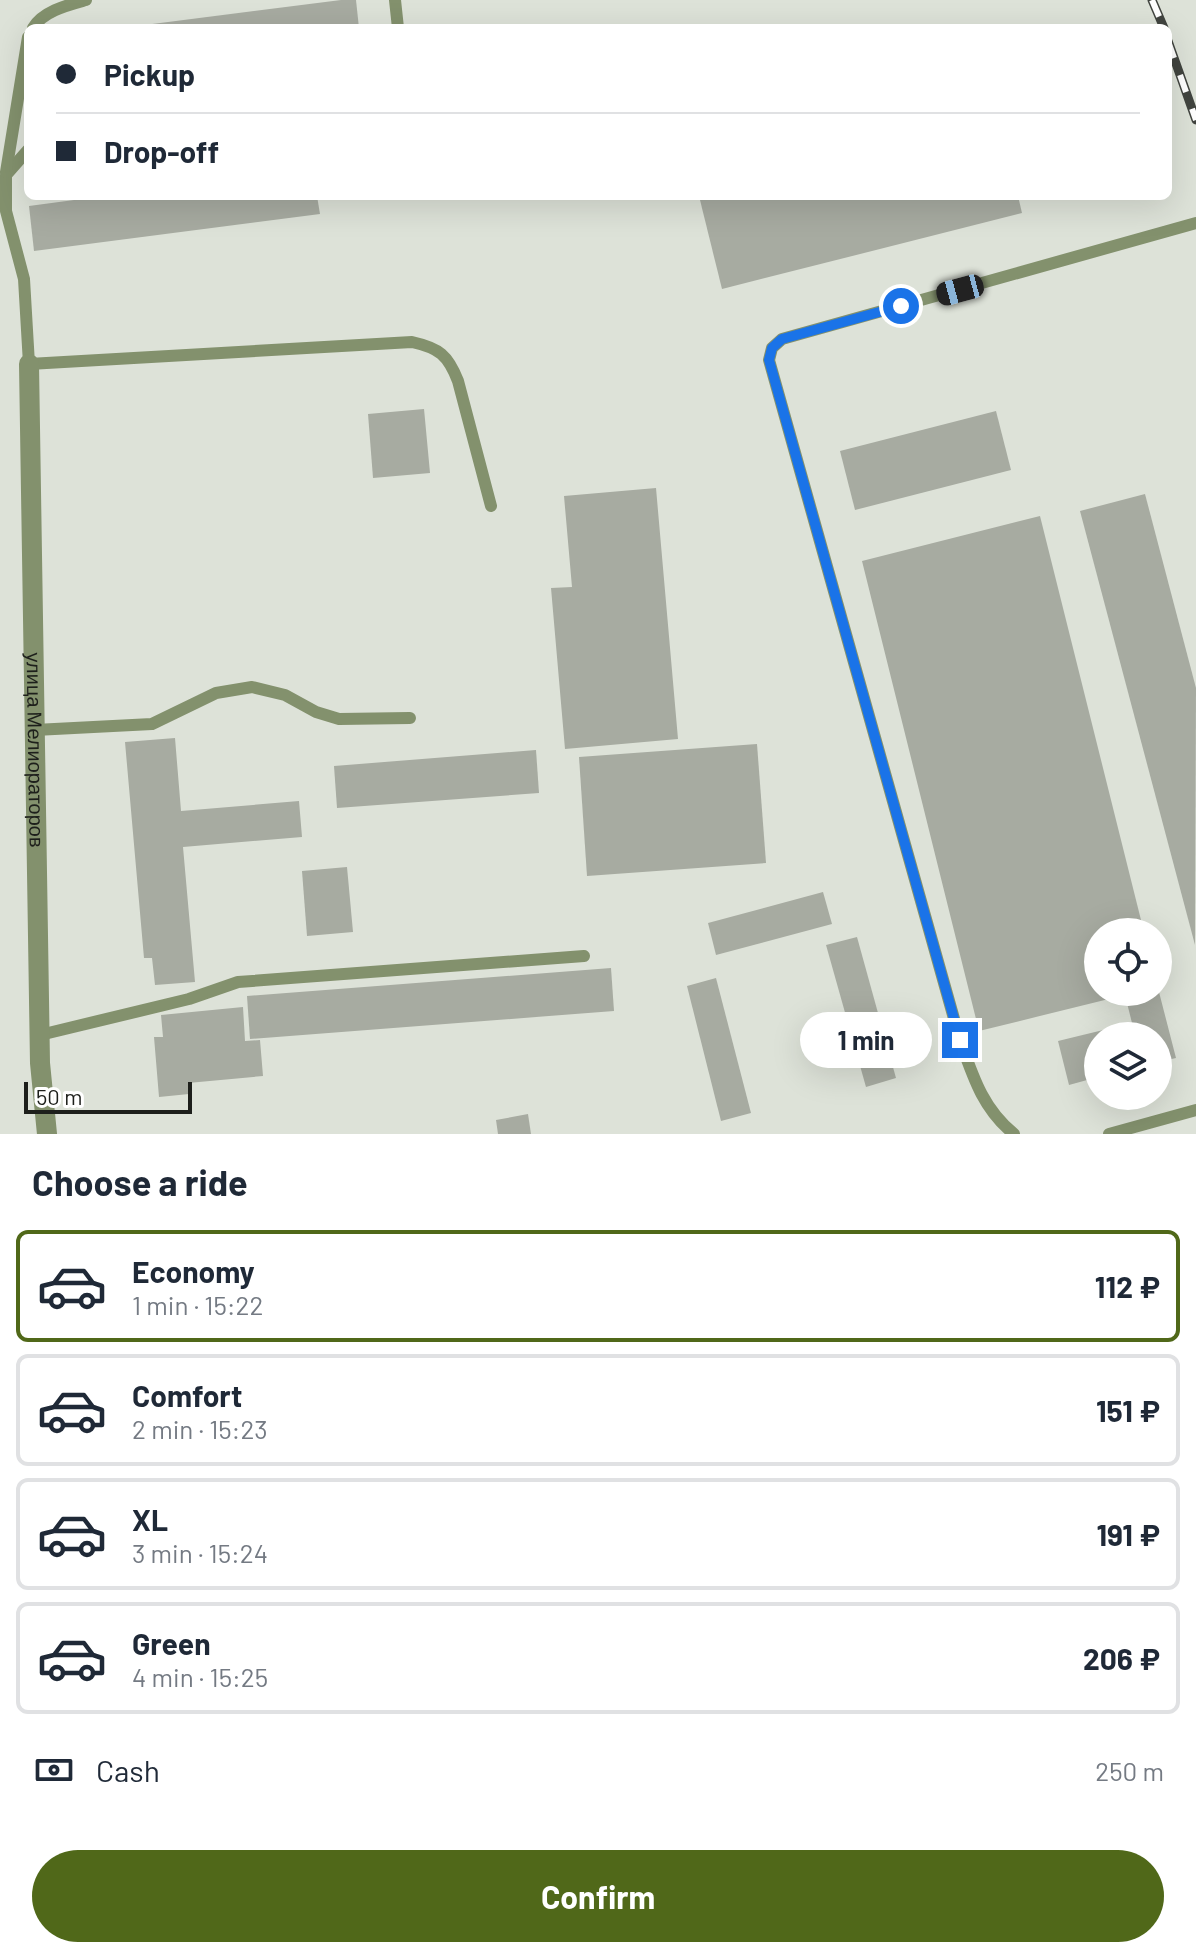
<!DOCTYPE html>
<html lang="en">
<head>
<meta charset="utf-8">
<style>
  :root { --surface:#fff; --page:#f6f6f7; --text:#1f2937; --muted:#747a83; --line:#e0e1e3; --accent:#506819 }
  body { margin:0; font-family:Barlow,sans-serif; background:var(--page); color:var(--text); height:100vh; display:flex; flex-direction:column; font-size:30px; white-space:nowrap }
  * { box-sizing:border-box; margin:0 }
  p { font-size:26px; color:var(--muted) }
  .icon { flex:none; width:44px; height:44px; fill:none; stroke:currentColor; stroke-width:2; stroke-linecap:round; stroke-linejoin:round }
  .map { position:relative; height:1134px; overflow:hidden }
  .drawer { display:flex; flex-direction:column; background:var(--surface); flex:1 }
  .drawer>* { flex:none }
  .top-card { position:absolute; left:24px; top:24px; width:1148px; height:176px; border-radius:12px; box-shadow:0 8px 32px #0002; display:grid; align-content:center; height:176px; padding:0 32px; background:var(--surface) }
  .controls { position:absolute; left:1084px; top:918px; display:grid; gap:16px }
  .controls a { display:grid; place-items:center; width:88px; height:88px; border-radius:50%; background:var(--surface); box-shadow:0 8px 32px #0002; font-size:40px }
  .scale { position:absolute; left:24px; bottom:20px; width:168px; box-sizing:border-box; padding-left:8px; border:4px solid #1d1f1b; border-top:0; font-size:22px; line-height:28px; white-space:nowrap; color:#1d1f1b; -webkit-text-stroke:6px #fff; paint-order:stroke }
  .end { position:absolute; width:36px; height:36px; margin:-18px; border:10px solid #1a73e8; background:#fff; box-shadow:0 0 0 4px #fff }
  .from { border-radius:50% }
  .bubble { position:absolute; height:56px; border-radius:28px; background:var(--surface); box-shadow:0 8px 32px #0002; font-size:26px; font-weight:700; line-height:56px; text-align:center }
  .car { position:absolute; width:24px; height:48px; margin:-24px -12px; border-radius:10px; box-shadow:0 0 6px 2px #0007; background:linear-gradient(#222 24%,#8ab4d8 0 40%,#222 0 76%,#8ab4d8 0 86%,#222 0) }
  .top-card b { display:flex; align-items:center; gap:28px; height:76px; font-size:30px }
  .top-card b+b { border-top:2px solid var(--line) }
  .top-card i { width:20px; height:20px; background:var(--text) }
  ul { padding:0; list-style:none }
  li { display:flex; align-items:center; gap:24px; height:112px; margin:0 16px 12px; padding:0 16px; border:4px solid var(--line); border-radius:12px }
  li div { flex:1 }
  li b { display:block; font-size:30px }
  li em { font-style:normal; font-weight:700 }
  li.current { border-color:var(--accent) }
  li>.icon { width:72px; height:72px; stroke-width:1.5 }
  h2 { padding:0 32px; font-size:36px; line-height:96px }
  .pay { display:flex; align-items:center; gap:20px; height:88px; padding:0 32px; font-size:30px }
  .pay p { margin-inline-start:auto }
  .primary-button { display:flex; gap:16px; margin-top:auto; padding:16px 32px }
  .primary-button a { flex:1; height:92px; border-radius:48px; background:var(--accent); color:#fff; font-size:32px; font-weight:700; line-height:92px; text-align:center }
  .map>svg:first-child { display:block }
  .building { fill:#a7aba1 }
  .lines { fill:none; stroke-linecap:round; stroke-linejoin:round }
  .service { stroke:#83916d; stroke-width:12 }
  .minor { stroke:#83916d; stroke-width:20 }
  .rail-casing { stroke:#41443f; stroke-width:9 }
  .rail { stroke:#fff; stroke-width:6; stroke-dasharray:18; stroke-linecap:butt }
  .route { stroke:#1a73e8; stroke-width:10 }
  .labels { text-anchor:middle; stroke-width:8; stroke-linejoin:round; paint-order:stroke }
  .street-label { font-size:20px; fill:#1d1f1b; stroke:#fff }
</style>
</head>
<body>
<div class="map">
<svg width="1196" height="1134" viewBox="0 0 1196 1134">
  <rect width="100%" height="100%" fill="#dde2d8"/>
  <g class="building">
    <polygon points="341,0 356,0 359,28 121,28"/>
    <polygon points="104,196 317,196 320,214 34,251 29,206"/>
    <polygon points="699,196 1018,196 1022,213 722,289"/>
    <polygon points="424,409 430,473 373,478 368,414"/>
    <polygon points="996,411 1011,470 855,510 840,451"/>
    <polygon points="656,488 678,739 565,749 551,588 572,587 564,496"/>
    <polygon points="1145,494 1196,688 1195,945 1080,511"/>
    <polygon points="1040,516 1144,932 1098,932 1098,992 1159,992 1176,1058 1158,1062 1158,1036 1098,1036 1098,1077 1069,1085 1058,1041 1132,1023 1125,995 979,1031 862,561"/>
    <polygon points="175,738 181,811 299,801 302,837 183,847 195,982 155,985 152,958 144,958 125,742"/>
    <polygon points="757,744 766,863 587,876 579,757"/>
    <polygon points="536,750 539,793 337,808 334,766"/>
    <polygon points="347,867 353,932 307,936 302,871"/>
    <polygon points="823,892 832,924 716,955 708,923"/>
    <polygon points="857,937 896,1078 866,1087 826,945"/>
    <polygon points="611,968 614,1011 250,1039 247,996"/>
    <polygon points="716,978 751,1113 721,1121 687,986"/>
    <polygon points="243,1007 245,1041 260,1040 263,1076 188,1083 189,1094 159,1097 154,1037 163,1037 161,1015"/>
    <polygon points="528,1114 531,1134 498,1134 496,1120"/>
  </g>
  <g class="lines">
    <g class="service">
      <polyline points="395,0 398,28"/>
      <path d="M33,28C43,11 68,5 86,0"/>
      <path d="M28,150L6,175V211L24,279L29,364L412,342C439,348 448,355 458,381L491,506"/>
      <polyline points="6,172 28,37"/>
      <polyline points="35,730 152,724 216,693 252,687 285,695 316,712 339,719 410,718"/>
      <polyline points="40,1035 189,999 238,982 584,956"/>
      <path d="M1014,1134C983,1109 973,1077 960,1040L769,360L772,348L782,339L1196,223"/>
      <polyline points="1109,1134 1196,1110"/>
    </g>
    <path class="minor" id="s1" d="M29,364L40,1063L47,1134"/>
    <defs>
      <g id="rail">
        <polyline points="1152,0 1164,28"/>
        <polyline points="1168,41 1196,120"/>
      </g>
    </defs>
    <use href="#rail" class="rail-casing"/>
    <use href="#rail" class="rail"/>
  </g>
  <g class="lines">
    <polyline class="route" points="901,306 782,339 772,348 769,360 960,1040"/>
  </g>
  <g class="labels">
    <g class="street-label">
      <text dy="7" stroke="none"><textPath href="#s1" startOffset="386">улица Мелиораторов</textPath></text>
    </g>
  </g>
</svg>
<div class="controls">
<a><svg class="icon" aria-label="locate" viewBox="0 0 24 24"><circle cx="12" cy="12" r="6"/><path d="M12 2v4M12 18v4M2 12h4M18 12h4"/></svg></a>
<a><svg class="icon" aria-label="layers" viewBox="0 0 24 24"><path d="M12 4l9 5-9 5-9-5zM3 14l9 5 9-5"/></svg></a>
</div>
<div class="scale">50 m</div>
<i class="end from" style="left:901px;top:306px"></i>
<i class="end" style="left:960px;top:1040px"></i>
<div class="bubble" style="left:800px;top:1012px;width:132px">1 min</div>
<i class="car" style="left:960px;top:290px;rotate:255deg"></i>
<div class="top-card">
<b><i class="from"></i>Pickup</b>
<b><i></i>Drop-off</b>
</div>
</div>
<section class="drawer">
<h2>Choose a ride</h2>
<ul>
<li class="current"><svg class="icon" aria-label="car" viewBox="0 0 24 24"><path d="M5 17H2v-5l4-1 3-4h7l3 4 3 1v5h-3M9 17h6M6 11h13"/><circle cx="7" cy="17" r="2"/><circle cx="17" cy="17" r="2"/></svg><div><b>Economy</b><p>1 min · 15:22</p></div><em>112 ₽</em></li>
<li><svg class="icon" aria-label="car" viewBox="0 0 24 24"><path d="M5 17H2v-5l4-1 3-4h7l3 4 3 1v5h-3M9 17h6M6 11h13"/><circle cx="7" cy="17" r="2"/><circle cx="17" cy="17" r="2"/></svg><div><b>Comfort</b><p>2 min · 15:23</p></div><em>151 ₽</em></li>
<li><svg class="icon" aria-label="car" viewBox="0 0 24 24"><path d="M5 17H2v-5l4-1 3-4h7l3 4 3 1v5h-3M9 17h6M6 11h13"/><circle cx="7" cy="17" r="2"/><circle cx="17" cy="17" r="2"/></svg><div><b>XL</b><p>3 min · 15:24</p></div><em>191 ₽</em></li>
<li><svg class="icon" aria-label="car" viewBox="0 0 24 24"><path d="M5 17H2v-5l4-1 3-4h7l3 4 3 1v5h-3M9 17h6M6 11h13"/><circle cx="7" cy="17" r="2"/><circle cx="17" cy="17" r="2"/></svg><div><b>Green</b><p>4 min · 15:25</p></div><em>206 ₽</em></li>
</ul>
<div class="pay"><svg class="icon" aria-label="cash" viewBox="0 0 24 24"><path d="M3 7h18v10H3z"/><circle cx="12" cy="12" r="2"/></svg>Cash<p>250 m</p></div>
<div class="primary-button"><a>Confirm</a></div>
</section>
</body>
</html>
